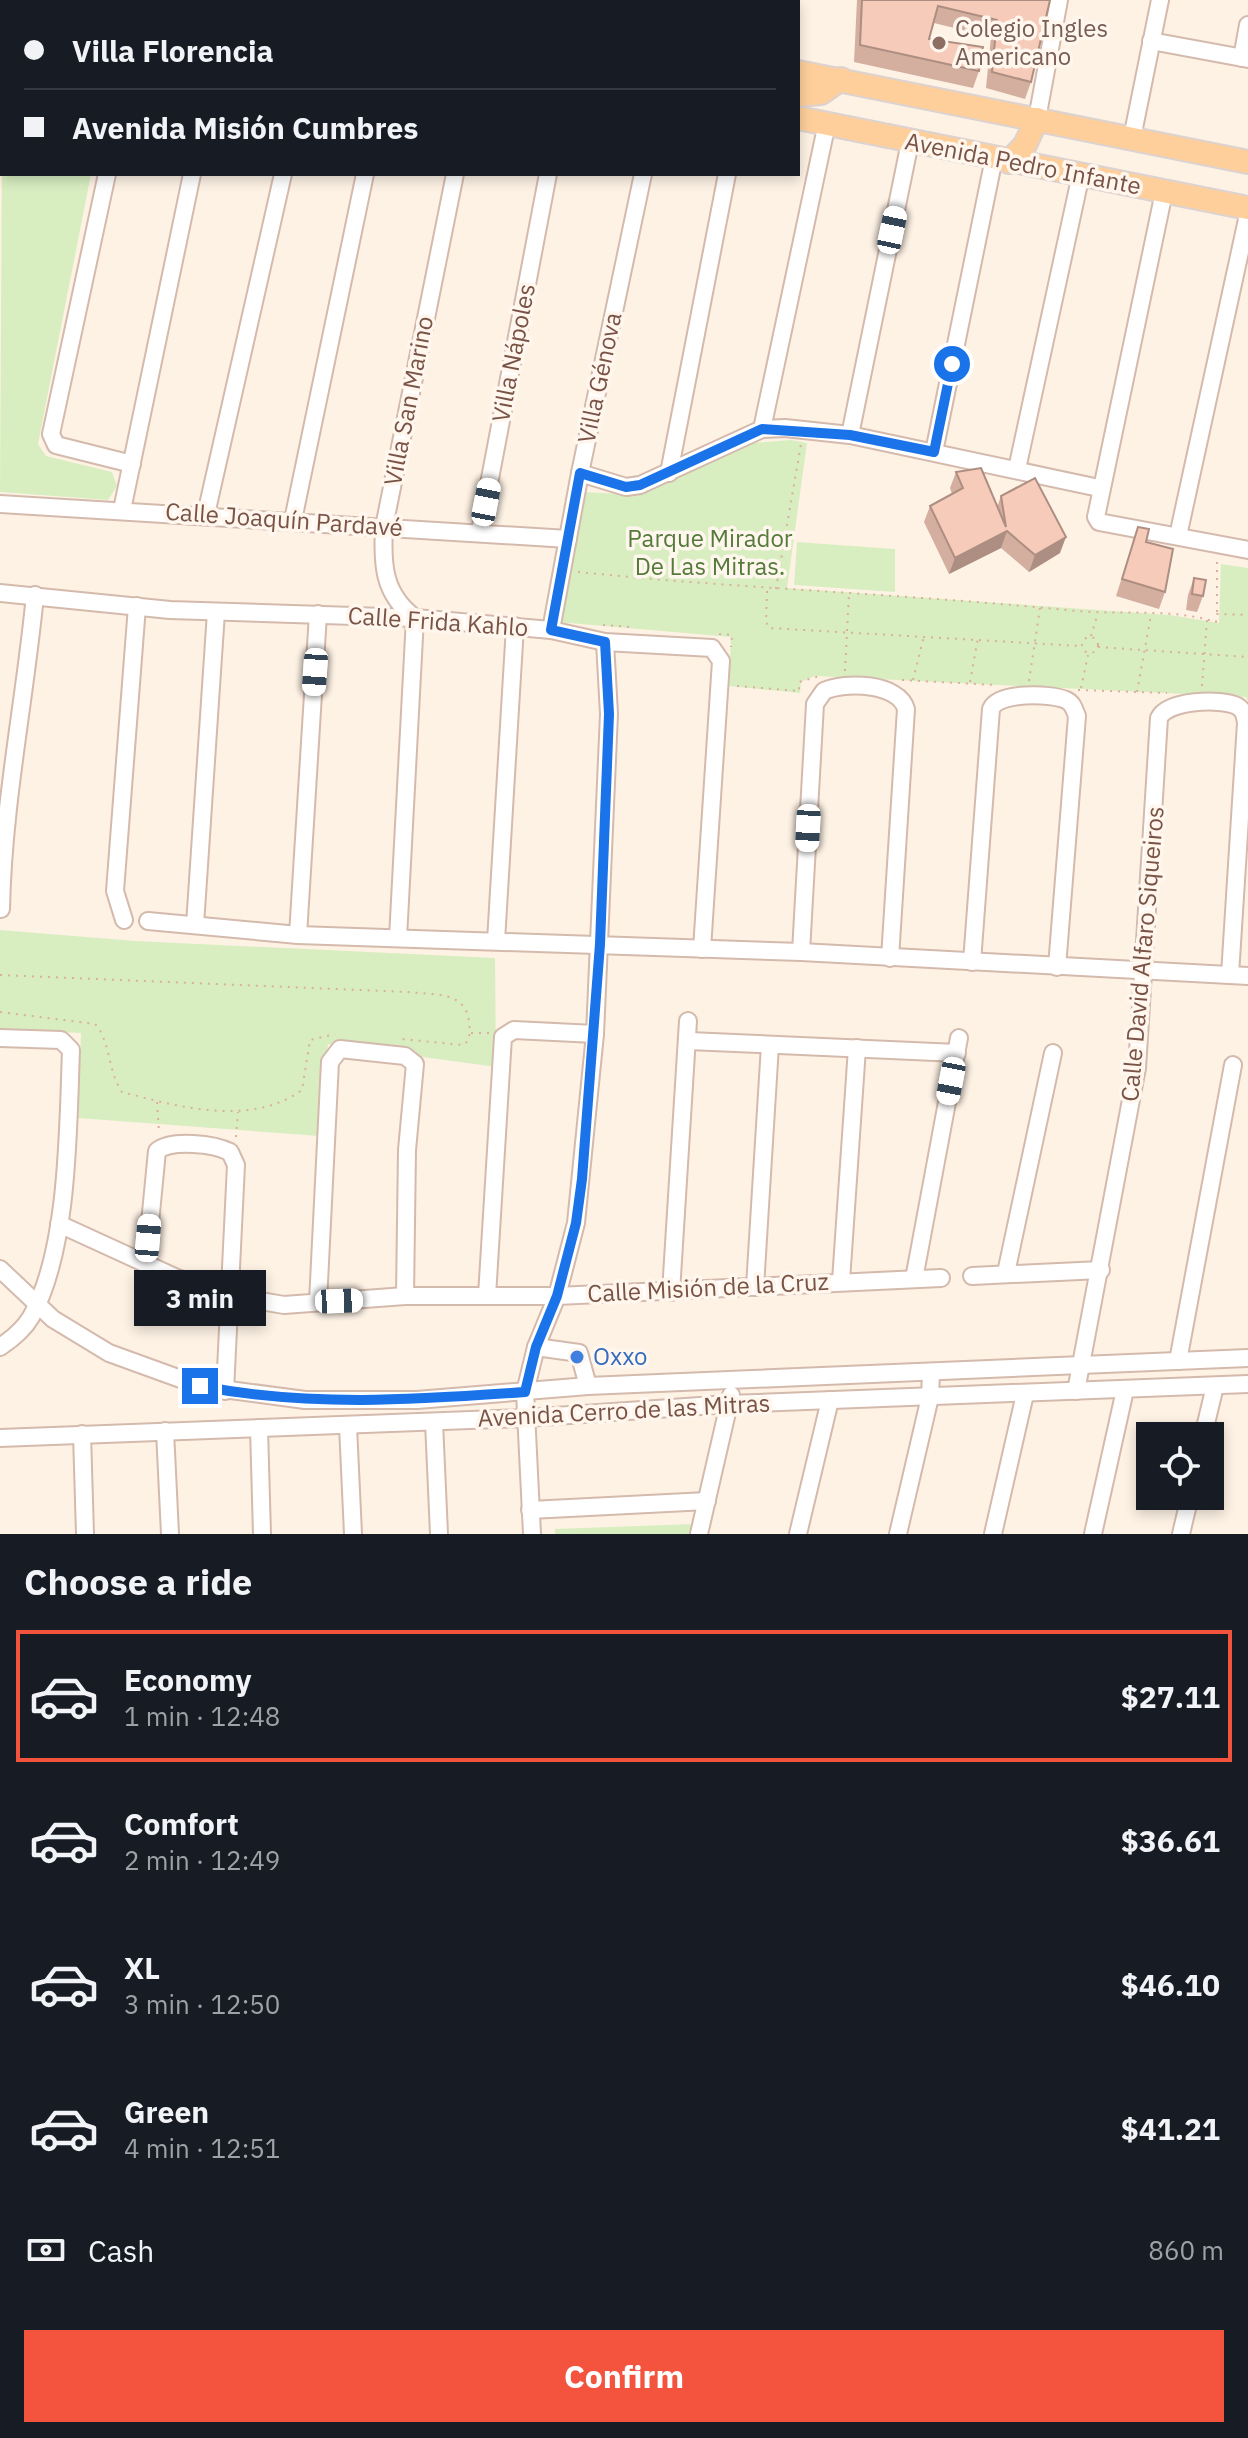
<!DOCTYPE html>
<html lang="en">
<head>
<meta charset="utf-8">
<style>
  :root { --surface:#171b24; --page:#20242c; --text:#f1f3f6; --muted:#9ea1a6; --line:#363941; --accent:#f4533e }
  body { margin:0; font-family:"IBM Plex Sans",sans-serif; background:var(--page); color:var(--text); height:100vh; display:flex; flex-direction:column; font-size:30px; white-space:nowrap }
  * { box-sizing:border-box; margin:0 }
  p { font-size:26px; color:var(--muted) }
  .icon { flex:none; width:44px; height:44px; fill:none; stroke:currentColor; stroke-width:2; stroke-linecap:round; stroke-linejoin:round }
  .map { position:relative; height:1534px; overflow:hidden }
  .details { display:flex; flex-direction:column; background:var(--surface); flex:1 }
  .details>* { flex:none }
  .guide { position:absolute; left:0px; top:0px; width:800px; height:176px; box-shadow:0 4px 12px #0003; display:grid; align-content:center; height:176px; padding:0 24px; background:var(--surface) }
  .fabs { position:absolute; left:1136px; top:1422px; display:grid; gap:16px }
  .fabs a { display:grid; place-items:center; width:88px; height:88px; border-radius:0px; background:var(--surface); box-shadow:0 4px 12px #0003; font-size:40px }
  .end { position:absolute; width:36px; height:36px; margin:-18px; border:10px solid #1a73e8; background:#fff; box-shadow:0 0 0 4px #fff }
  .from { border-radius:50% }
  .bubble { position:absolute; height:56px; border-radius:0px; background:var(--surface); box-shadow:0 4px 12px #0003; font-size:26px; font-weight:700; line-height:56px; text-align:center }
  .car { position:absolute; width:24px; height:48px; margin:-24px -12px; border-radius:10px; box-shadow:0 0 6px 2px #0007; background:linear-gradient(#fff 24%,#345 0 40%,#fff 0 76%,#345 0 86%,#fff 0) }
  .guide b { display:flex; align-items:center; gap:28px; height:76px; font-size:30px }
  .guide b+b { border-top:2px solid var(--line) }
  .guide i { width:20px; height:20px; background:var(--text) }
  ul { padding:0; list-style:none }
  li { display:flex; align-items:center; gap:24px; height:132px; margin:0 16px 12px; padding:0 8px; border:4px solid transparent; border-radius:0px }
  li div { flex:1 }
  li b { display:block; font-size:30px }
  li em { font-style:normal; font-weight:700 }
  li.active { border-color:var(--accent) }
  li>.icon { width:72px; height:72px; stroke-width:1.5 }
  h2 { padding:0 24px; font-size:36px; line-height:96px }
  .pay { display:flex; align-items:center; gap:20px; height:88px; padding:0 24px; font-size:30px }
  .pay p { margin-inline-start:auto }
  .cta { display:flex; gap:16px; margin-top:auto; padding:16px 24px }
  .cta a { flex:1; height:92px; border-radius:0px; background:var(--accent); color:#fff; font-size:32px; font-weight:700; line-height:92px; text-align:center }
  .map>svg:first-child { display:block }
  .green { fill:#d8eec1 }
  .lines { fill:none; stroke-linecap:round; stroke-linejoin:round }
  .minor-casing { stroke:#d4baac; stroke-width:20 }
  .major-casing { stroke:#dcd2cf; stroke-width:26 }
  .path { stroke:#dcae9c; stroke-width:2; stroke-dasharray:2 6; stroke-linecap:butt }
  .minor { stroke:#fff; stroke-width:16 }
  .major { stroke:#ffcf9b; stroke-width:22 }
  .wall { fill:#d4af9f }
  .shaded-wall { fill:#ad8e82 }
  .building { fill:#f7cbb9; stroke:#ad8e82; stroke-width:2 }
  .route { stroke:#1a73e8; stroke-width:10 }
  .education-dot { fill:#8d6e63; stroke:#fff6ed; stroke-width:3 }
  .shop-dot { fill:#3f7fe0; stroke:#fff6ed; stroke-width:3 }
  .labels { text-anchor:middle; stroke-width:7; stroke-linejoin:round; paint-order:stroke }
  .education-label { font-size:24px; fill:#785e54; stroke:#fff6ed; text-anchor:start }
  .street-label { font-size:24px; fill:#7a5347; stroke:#fff6ed }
  .park-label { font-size:24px; fill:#557b3b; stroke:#fff6ed }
  .shop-label { font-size:24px; fill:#366cbe; stroke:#fff6ed; text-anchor:start }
</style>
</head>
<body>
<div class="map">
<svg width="1248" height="1534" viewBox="0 0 1248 1534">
  <rect width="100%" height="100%" fill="#fef2e5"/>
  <g class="green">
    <polygon points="2,150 2,174 91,174 38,444 46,456 112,472 117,486 108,500 0,492"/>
    <polygon points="791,440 807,443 787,588 1170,615 1219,623 1221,564 1248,568 1248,701 1246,697 815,676 801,682 800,693 729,686 731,637 558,622 584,492 639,495 686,474 738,444"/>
    <polygon points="797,542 895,549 895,592 794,585"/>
    <polygon points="0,930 136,941 495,958 496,1067 328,1044 319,1136 78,1118 81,1033 0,1030"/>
    <polygon points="694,1524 692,1534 555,1534 555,1529"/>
  </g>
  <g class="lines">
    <defs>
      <g id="minor">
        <polyline points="331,2 331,0"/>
        <polyline points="771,2 771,0"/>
        <polyline points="1151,41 1248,59"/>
        <polyline points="1242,58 1248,25"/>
        <polyline points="1037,119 1059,0"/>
        <polyline points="0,134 2,129"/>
        <polyline points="1132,138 1160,0"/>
        <polyline points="107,174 51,434 56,445 132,464"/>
        <polyline points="1164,192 1096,517 1099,522 1248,550"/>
        <polyline points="762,429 827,123"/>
        <polyline points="850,435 910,142"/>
        <polyline points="934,452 994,158"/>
        <polyline points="1017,469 1081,174"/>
        <polyline points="580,473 626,487 640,485 762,429 785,428 850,435 1099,488"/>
        <polyline points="669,473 727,174"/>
        <polyline points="0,504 568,539"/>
        <polyline points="122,510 192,174"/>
        <polyline points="206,514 283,174"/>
        <polyline points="293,520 365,174"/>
        <polyline points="480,531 548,174"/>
        <polyline points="1178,536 1248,215"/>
        <polyline points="0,593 170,610 415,618 551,630 605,642 712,648 721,661 702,949"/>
        <polyline points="551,630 580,473 643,174"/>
        <path d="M1,909C3,804 25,700 35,595"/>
        <polyline points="124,920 115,891 137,606"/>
        <polyline points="148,921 298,935 801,952 1248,976"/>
        <polyline points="195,925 216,612"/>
        <polyline points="298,935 318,614"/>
        <path d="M398,938L415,618C383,594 382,564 384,527L455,174"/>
        <polyline points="496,941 515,626"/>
        <path d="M801,952L815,704L824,691C845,681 899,683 906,709L890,958"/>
        <path d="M972,962L991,709C998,692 1050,693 1066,700C1073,703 1074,709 1077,716L1057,967"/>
        <path d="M0,1038L61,1040L71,1050C68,1126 69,1250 31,1317C24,1329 12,1339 0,1347"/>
        <polyline points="689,1041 957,1053"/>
        <polyline points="59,1224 177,1278 231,1296 284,1305 405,1296 557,1296 941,1278"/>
        <path d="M146,1264L157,1151C172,1139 214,1144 230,1152L236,1165L225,1391"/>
        <polyline points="0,1269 53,1319 109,1353 200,1386 305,1400 417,1400 588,1386 1248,1358"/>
        <polyline points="1006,1273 1053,1053"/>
        <polyline points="972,1276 1101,1270"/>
        <polyline points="914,1279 959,1038"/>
        <polyline points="841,1281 857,1048"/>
        <polyline points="755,1287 770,1045"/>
        <polyline points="671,1292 688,1021"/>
        <polyline points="487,1296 503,1037 514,1030 595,1034"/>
        <polyline points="318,1302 330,1062 340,1049 405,1056 415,1064 407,1150 405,1296"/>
        <polyline points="536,1347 579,1353 588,1386"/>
        <polyline points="1178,1361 1233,1065"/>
        <path d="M1076,1391L1137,1068L1159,718C1168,700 1220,698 1237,706C1244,710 1245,716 1246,723L1230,975"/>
        <polyline points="434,1422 439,1534"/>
        <polyline points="348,1426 353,1534"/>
        <polyline points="259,1428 262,1534"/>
        <polyline points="165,1431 170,1534"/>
        <polyline points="82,1434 85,1534"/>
        <polyline points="1203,1436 1215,1386"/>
        <polyline points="0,1438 526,1418 729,1404 1248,1384"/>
        <polyline points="530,1510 707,1501"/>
        <polyline points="532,1534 525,1392 536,1347 557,1296 576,1223 595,1034 609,714 605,642"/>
        <polyline points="699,1534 731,1395"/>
        <polyline points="798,1534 830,1400"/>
        <polyline points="898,1534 930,1397 931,1373"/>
        <polyline points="993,1534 1025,1394"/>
        <polyline points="1093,1534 1125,1390"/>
        <polyline points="1181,1534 1190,1496"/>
      </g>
      <g id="major">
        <polyline points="0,44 2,44"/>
        <polyline points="798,72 1248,162"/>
        <polyline points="0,87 2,87"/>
        <polyline points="798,95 821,93 841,79"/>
        <polyline points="798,118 1248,208"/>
        <polyline points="1009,162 1025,145 1037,119"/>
      </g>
    </defs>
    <use href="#minor" class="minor-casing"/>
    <use href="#major" class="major-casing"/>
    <g class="path">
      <polyline points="0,159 2,153"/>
      <path d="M578,572C744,589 910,594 1076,611C1122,615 1172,608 1216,622L1217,614L1248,615"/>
      <polyline points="776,589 801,444"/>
      <polyline points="767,591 766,622 769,628 1081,646"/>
      <polyline points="1217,612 1217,559"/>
      <polyline points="603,625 632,627"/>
      <polyline points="719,634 732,635 731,647"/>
      <polyline points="1091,636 1098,613"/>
      <circle cx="1090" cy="645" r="8"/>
      <polyline points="1098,647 1248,657"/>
      <polyline points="845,671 849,593"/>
      <polyline points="902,680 995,685"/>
      <polyline points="913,680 924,636"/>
      <polyline points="1029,681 1040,608"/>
      <polyline points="970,682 978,638"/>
      <polyline points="737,686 799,691 799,682 820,676"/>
      <polyline points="1202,686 1207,620"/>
      <polyline points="1081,688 1088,655"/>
      <polyline points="1078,690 1167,693"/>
      <polyline points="1137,692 1151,615"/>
      <path d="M0,975L408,992C434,995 466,991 469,1022C470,1031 471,1038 464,1045L401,1039"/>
      <path d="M0,1012L95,1024C111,1041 107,1070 122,1092C179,1107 251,1127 302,1090L310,1040L335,1034"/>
      <polyline points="471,1033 489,1033"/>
      <polyline points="157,1102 159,1132"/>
      <polyline points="236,1137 238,1112"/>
    </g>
    <use href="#minor" class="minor"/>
    <use href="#major" class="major"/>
  </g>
  <g class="wall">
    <polygon points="857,0 1050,0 1031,82 1025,99 986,88 991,37 934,23 929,39 979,71 973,88 854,62"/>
    <polygon points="956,472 997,507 1001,496 1060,553 1029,572 1001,548 949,574 924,522 930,506 952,494 950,488"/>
    <polygon points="1138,527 1146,542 1165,592 1159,609 1116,596"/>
    <polygon points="1194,578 1203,596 1197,612 1186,610 1188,595"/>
  </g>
  <g class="shaded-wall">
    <polygon points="1007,531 1001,548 949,574 955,558"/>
    <polygon points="1066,537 1060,553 1029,572 1035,555"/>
  </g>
  <g class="building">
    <polygon points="862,0 1050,0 1031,82 992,72 997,20 938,6 929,39 983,47 979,71 860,45"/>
    <polygon points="981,468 1006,527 1001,496 1035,478 1066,537 1035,555 1007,531 955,558 930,506 963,488 956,472"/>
    <polygon points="1138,527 1149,529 1146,542 1173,549 1165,592 1122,579"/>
    <polygon points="1194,578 1206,580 1203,596 1192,594"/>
  </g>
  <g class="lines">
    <path class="route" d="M200,1386C309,1407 415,1400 525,1392L536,1347L557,1296L576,1223L582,1179L600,944L609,714L605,642L551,630L580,473L626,487L640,485L762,429L850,435L934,452L952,364"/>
  </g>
  <circle class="education-dot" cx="939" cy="43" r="8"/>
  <circle class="shop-dot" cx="577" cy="1357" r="8"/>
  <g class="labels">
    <g class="education-label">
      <text x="955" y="37">Colegio Ingles<tspan x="955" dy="28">Americano</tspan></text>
    </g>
    <g class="street-label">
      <text transform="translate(1023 164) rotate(11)" y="8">Avenida Pedro Infante</text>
      <text transform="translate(514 353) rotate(-79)" y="8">Villa Nápoles</text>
      <text transform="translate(600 378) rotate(-78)" y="8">Villa Génova</text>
      <text transform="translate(409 401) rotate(-79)" y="8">Villa San Marino</text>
      <text transform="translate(284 520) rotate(4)" y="8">Calle Joaquín Pardavé</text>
      <text transform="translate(438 622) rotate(4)" y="8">Calle Frida Kahlo</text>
      <text transform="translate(1143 954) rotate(-85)" y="8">Calle David Alfaro Siqueiros</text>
      <text transform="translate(708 1288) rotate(-3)" y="8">Calle Misión de la Cruz</text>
      <text transform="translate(624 1411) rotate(-3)" y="8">Avenida Cerro de las Mitras</text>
    </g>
    <g class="park-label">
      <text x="710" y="547">Parque Mirador<tspan x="710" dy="28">De Las Mitras.</tspan></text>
    </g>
    <g class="shop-label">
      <text x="593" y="1365">Oxxo</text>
    </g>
  </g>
</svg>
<div class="fabs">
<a><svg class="icon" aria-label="locate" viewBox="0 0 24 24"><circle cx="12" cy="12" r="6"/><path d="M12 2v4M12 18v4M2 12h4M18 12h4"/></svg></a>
</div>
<i class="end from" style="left:952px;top:364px"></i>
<i class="end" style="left:200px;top:1386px"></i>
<div class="bubble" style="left:134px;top:1270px;width:132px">3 min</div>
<i class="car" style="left:892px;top:230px;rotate:12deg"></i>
<i class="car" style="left:486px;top:502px;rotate:11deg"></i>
<i class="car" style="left:315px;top:672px;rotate:184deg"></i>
<i class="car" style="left:808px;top:828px;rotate:183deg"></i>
<i class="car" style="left:951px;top:1081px;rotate:191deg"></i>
<i class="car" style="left:148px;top:1238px;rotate:5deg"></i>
<i class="car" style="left:339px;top:1301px;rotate:88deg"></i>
<div class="guide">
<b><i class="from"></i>Villa Florencia</b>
<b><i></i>Avenida Misión Cumbres</b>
</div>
</div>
<section class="details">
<h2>Choose a ride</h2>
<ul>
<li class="active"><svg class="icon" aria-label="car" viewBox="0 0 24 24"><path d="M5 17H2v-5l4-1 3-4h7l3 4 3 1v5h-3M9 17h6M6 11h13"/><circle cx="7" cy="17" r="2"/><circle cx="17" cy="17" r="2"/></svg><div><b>Economy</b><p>1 min · 12:48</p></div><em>$27.11</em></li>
<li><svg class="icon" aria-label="car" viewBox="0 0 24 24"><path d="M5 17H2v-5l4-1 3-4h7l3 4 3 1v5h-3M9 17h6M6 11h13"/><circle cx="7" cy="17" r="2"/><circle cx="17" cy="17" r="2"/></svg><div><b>Comfort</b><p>2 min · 12:49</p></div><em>$36.61</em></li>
<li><svg class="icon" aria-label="car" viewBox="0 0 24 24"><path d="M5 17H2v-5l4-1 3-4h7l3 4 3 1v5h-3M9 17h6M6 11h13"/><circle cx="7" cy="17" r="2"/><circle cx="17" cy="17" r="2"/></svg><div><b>XL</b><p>3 min · 12:50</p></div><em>$46.10</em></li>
<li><svg class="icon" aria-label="car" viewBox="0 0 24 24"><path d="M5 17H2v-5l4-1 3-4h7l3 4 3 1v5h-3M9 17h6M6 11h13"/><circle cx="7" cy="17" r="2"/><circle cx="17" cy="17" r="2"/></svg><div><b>Green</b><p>4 min · 12:51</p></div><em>$41.21</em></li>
</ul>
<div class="pay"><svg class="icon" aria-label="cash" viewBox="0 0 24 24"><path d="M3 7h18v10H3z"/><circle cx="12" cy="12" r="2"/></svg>Cash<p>860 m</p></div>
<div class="cta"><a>Confirm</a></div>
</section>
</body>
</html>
